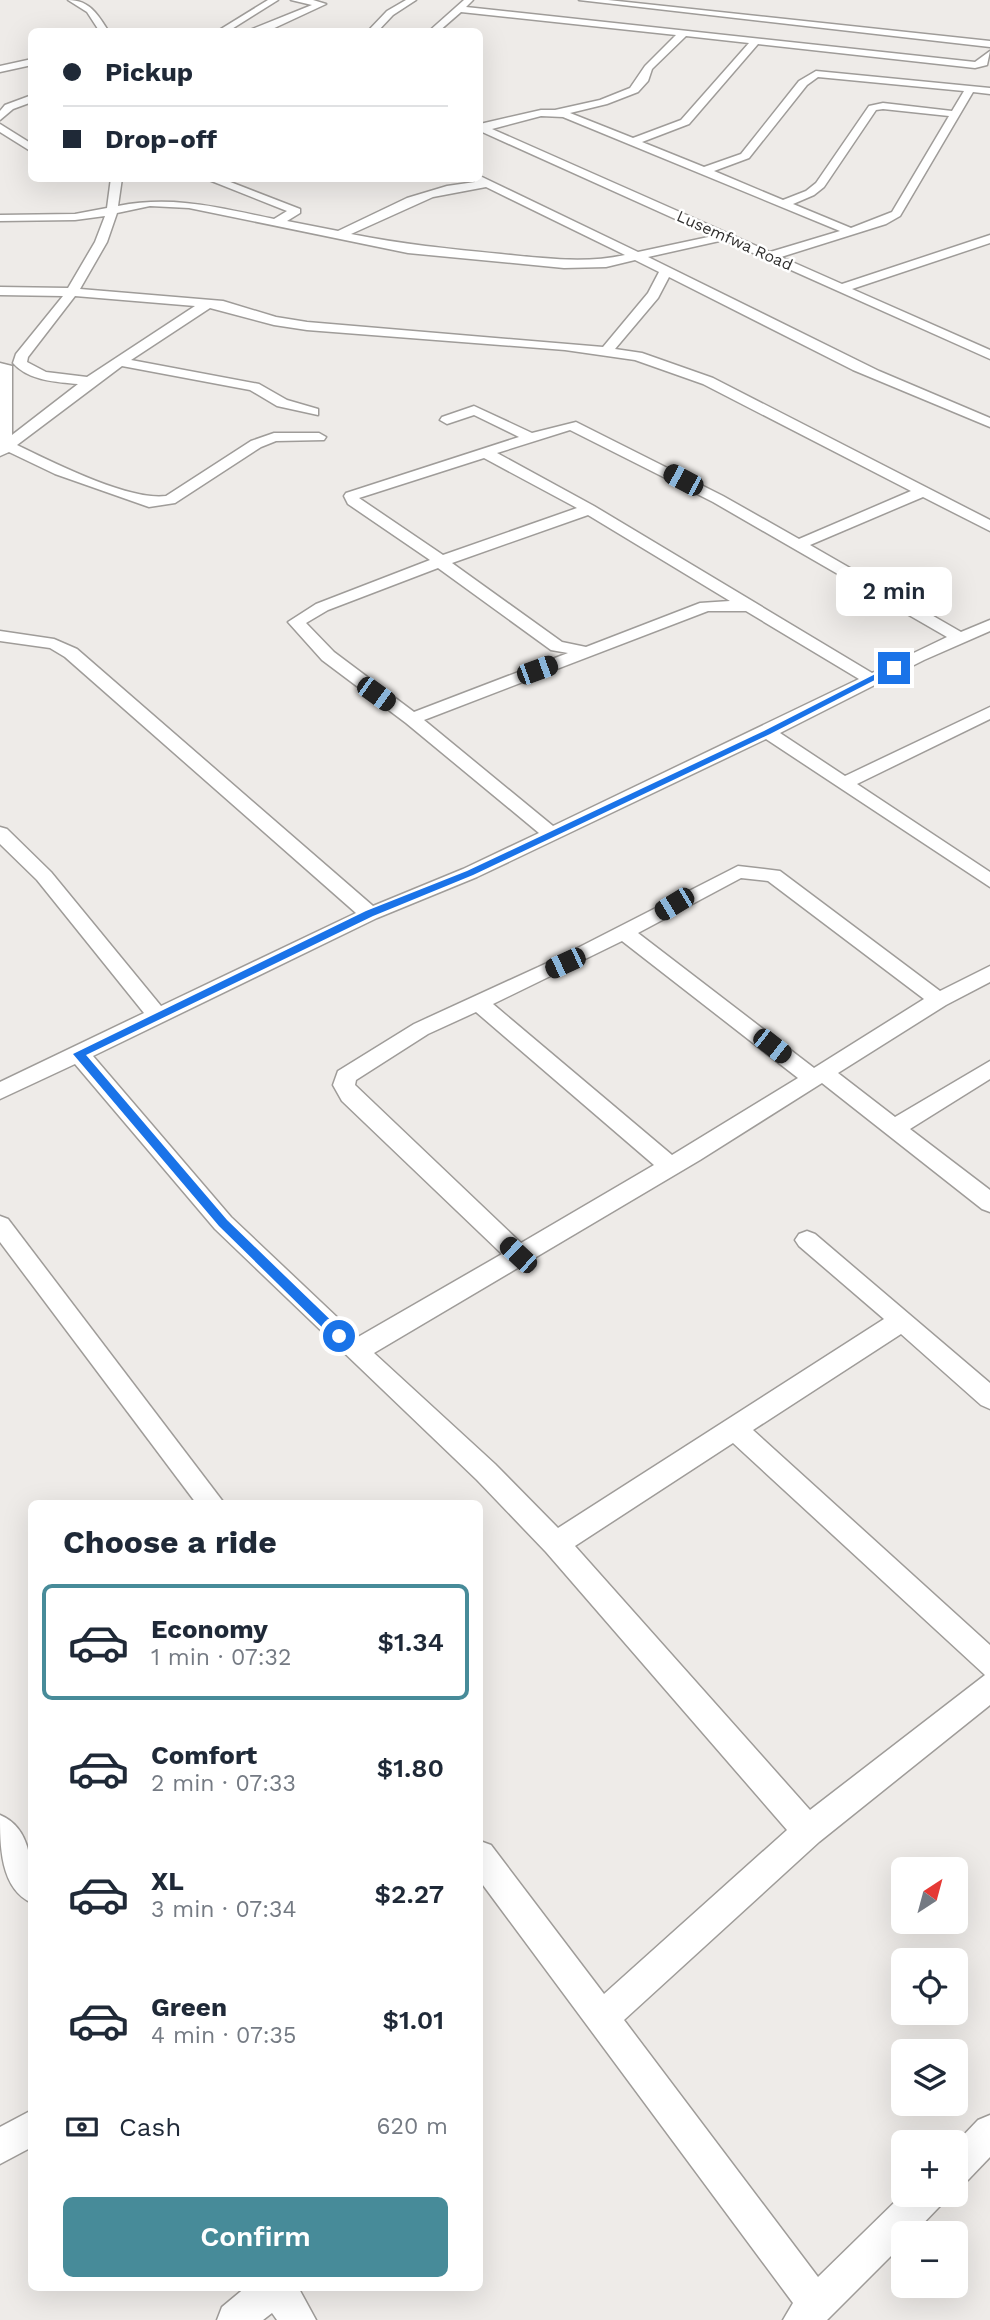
<!DOCTYPE html>
<html lang="en">
<head>
<meta charset="utf-8">
<style>
  :root { --surface:#fff; --page:#f6f6f7; --text:#1f2937; --muted:#747a83; --line:#e0e1e3; --accent:#478b99 }
  body { margin:0; font-family:"Work Sans",sans-serif; background:var(--page); color:var(--text); height:100vh; display:flex; flex-direction:column; font-size:26px; white-space:nowrap }
  * { box-sizing:border-box; margin:0 }
  p { font-size:23px; color:var(--muted) }
  .icon { flex:none; width:38px; height:38px; fill:none; stroke:currentColor; stroke-width:2; stroke-linecap:round; stroke-linejoin:round }
  .map { position:relative; flex:1; overflow:hidden }
  .side { position:absolute; left:28px; top:1500px; width:455px; height:791px; display:flex; flex-direction:column; background:var(--surface); border-radius:10px; box-shadow:0 7px 28px #0002 }
  .side>* { flex:none }
  .hud { position:absolute; left:28px; top:28px; width:455px; height:154px; border-radius:10px; box-shadow:0 7px 28px #0002; display:grid; align-content:center; height:154px; padding:0 35px; background:var(--surface) }
  .needle { width:46px; rotate:36deg }
  .tools { position:absolute; left:891px; top:1857px; display:grid; gap:14px }
  .tools a { display:grid; place-items:center; width:77px; height:77px; border-radius:10px; background:var(--surface); box-shadow:0 7px 28px #0002; font-size:35px }
  .end { position:absolute; width:32px; height:32px; margin:-16px; border:9px solid #1a73e8; background:#fff; box-shadow:0 0 0 4px #fff }
  .from { border-radius:50% }
  .bubble { position:absolute; height:49px; border-radius:10px; background:var(--surface); box-shadow:0 7px 28px #0002; font-size:23px; font-weight:600; line-height:49px; text-align:center }
  .car { position:absolute; width:21px; height:42px; margin:-21px -10px; border-radius:9px; box-shadow:0 0 5px 2px #0007; background:linear-gradient(#222 24%,#8ab4d8 0 40%,#222 0 76%,#8ab4d8 0 86%,#222 0) }
  .hud b { display:flex; align-items:center; gap:24px; height:66px; font-size:26px }
  .hud b+b { border-top:2px solid var(--line) }
  .hud i { width:18px; height:18px; background:var(--text) }
  ul { padding:0; list-style:none }
  li { display:flex; align-items:center; gap:21px; height:116px; margin:0 14px 10px; padding:0 21px; border:4px solid transparent; border-radius:10px }
  li div { flex:1 }
  li b { display:block; font-size:26px }
  li em { font-style:normal; font-weight:600 }
  li.current { border-color:var(--accent) }
  li>.icon { width:63px; height:63px; stroke-width:1.5 }
  h2 { padding:0 35px; font-size:32px; line-height:84px }
  .pay { display:flex; align-items:center; gap:18px; height:77px; padding:0 35px; font-size:26px }
  .pay p { margin-inline-start:auto }
  .primary-button { display:flex; gap:14px; margin-top:auto; padding:14px 35px }
  .primary-button a { flex:1; height:80px; border-radius:10px; background:var(--accent); color:#fff; font-size:28px; font-weight:600; line-height:80px; text-align:center }
  .map>svg:first-child { display:block }
  .lines { fill:none; stroke-linecap:round; stroke-linejoin:round }
  .minor-casing { stroke:#9f9c99; stroke-width:3 }
  .minor { fill:#fff; fill-rule:evenodd }
  .route { fill:#1a73e8 }
  .labels { text-anchor:middle; stroke-width:5; stroke-linejoin:round; paint-order:stroke }
  .far-street-label { font-size:16px; fill:#302f2e; stroke:#fff }
</style>
</head>
<body>
<div class="map">
<svg width="990" height="2320" viewBox="0 0 990 2320">
  <rect width="100%" height="100%" fill="#eeebe8"/>
  <g class="lines">
    <defs>
      <g id="minor">
        <path d="M68,0C90,0 98,15 109,32H100L87,12Z"/>
        <polygon points="268,0 278,0 227,32 216,32"/>
        <polygon points="291,0 313,0 326,4 268,31 245,32 312,5"/>
        <polygon points="406,0 416,0 393,15 377,32 367,32 387,11"/>
        <path d="M464,0H473L466,7L975,62L990,51L987,65L975,68L758,44L689,124L642,142L704,167L741,154L799,81L816,71L990,88V94L973,92L900,216L886,224L781,257L842,284L990,235V243L852,289L990,350V359L724,240L648,257L879,371L990,418V427L853,370L669,277L658,298L615,349L642,353L713,378L990,520V531L923,497L810,545L961,632L990,620V631L924,660L780,733L845,776L990,707V719L857,784L990,872V887L766,739L477,877L377,918L93,1056L231,1217L358,1337L502,1254L342,1101L333,1085L338,1071L414,1024L558,958L738,866L780,871L940,991L990,966V982L946,1005L838,1073L895,1117L990,1061V1079L910,1129L990,1190V1212L982,1209L822,1083L700,1160L374,1353L495,1464L558,1528L884,1319L799,1246L795,1240L799,1234L807,1231L815,1234L990,1383V1409L981,1405L901,1334L753,1430L990,1645V1705L819,1842L624,2020L818,2277L903,2194H945L940,2206L914,2233H903V2244L827,2320H783L793,2303L480,1881V1841L491,1845L604,1994L787,1830L546,1552L477,1480L215,1229L75,1064L0,1099V1082L144,1013L37,880L0,844V827L7,829L51,872L161,1006L356,913L65,657L50,648L0,641V631L54,639L77,649L373,906L463,869L539,833L406,723L322,660L288,622L316,604L430,560L348,504L344,496L346,493L519,437L474,415L447,424L440,420L442,417L474,406L532,433L576,422L723,496L799,539L911,491L703,384L635,360L565,350L307,330L274,325L210,308L131,360L259,384L287,400L318,409V415L277,406L250,390L122,366L17,445C52,462 129,501 166,496L251,441L274,433H319L326,437L324,440L276,441L261,447L175,503L149,507L55,474L9,452L0,456V363L12,366V435L78,384C56,382 29,381 13,363L16,354L63,296L0,295V287L68,288L95,242L105,216L75,220L0,221V215L75,214L107,208L111,178H122L118,206C174,195 220,208 274,219L287,211L204,178H220L300,209V213L287,221L338,231L407,198L447,186L475,182L471,178H480V176L638,252L713,236L480,131V124L541,110H555L600,100L630,88L645,66L676,35L461,12L438,32H428ZM686,36L749,43L681,120L633,138L570,113L607,104L638,92L648,81L652,69ZM818,77L964,91L952,111L883,103L869,106L816,183L806,191L783,200L714,171L749,158L807,85ZM883,109L949,116L892,212L851,228L793,204L814,195L824,187L876,110ZM541,116L563,117L840,231L770,252L492,129ZM486,187L625,255C584,264 542,258 501,254C450,249 401,244 351,234L433,197ZM150,206L189,208L408,253L564,268L606,267L635,260L659,272L648,293L603,347L307,322L276,317L223,301L80,289L107,242L117,213ZM75,296L195,306L87,377L46,372L27,362L28,357ZM570,430L713,502L947,637L872,673L594,506L497,453ZM484,458L577,508L443,555L359,498ZM588,515L730,601L700,603L586,647L562,642L452,563ZM438,568L551,650L568,653L414,712L334,652L306,623L328,610ZM708,611H746L859,679L553,826L424,720ZM741,878L768,881L924,999L814,1068L638,933ZM622,941L798,1078L672,1155L493,1004ZM476,1012L654,1165L521,1243L355,1085L356,1080L428,1034ZM733,1443L985,1675L810,1810L575,1546Z"/>
        <polygon points="579,0 608,0 990,41 990,47"/>
        <polygon points="32,59 32,65 0,72 0,66"/>
        <polygon points="32,95 32,102 13,109 0,120 0,111 5,105"/>
        <polygon points="0,124 32,144 32,152 0,132"/>
        <polygon points="0,1216 8,1219 224,1503 196,1503 0,1242"/>
        <path d="M0,1815C34,1829 32,1872 32,1903C0,1889 0,1845 0,1815Z"/>
        <polygon points="32,2110 32,2147 0,2164 0,2127"/>
        <polygon points="990,2115 990,2157 968,2180 956,2185 956,2143 978,2120"/>
        <polygon points="246,2287 298,2287 316,2320 277,2320 272,2313 263,2320 217,2320 222,2307"/>
      </g>
    </defs>
    <use href="#minor" class="minor-casing"/>
    <use href="#minor" class="minor"/>
  </g>
  <polygon class="route" points="891,666 898,668 770,734 473,875 373,916 86,1055 227,1220 344,1333 344,1340 335,1340 219,1226 73,1054 366,911 467,871 764,731"/>
  <g class="labels">
    <g class="far-street-label">
      <text transform="translate(735 240) rotate(24)" y="6">Lusemfwa Road</text>
    </g>
  </g>
</svg>
<div class="tools">
<a><svg class="needle" viewBox="-14 -14 28 28"><path d="M0-13l5 13h-10z" fill="#e53935"/><path d="M0 13l5-13h-10z" fill="#747a83"/></svg></a>
<a><svg class="icon" aria-label="locate" viewBox="0 0 24 24"><circle cx="12" cy="12" r="6"/><path d="M12 2v4M12 18v4M2 12h4M18 12h4"/></svg></a>
<a><svg class="icon" aria-label="layers" viewBox="0 0 24 24"><path d="M12 4l9 5-9 5-9-5zM3 14l9 5 9-5"/></svg></a>
<a>+</a>
<a>−</a>
</div>
<i class="end from" style="left:339px;top:1336px"></i>
<i class="end" style="left:894px;top:668px"></i>
<div class="bubble" style="left:836px;top:567px;width:116px">2 min</div>
<i class="car" style="left:683px;top:480px;rotate:298deg"></i>
<i class="car" style="left:537px;top:670px;rotate:70deg"></i>
<i class="car" style="left:376px;top:694px;rotate:126deg"></i>
<i class="car" style="left:674px;top:904px;rotate:239deg"></i>
<i class="car" style="left:565px;top:963px;rotate:245deg"></i>
<i class="car" style="left:772px;top:1046px;rotate:128deg"></i>
<i class="car" style="left:518px;top:1255px;rotate:313deg"></i>
<div class="hud">
<b><i class="from"></i>Pickup</b>
<b><i></i>Drop-off</b>
</div>
<section class="side">
<h2>Choose a ride</h2>
<ul>
<li class="current"><svg class="icon" aria-label="car" viewBox="0 0 24 24"><path d="M5 17H2v-5l4-1 3-4h7l3 4 3 1v5h-3M9 17h6M6 11h13"/><circle cx="7" cy="17" r="2"/><circle cx="17" cy="17" r="2"/></svg><div><b>Economy</b><p>1 min · 07:32</p></div><em>$1.34</em></li>
<li><svg class="icon" aria-label="car" viewBox="0 0 24 24"><path d="M5 17H2v-5l4-1 3-4h7l3 4 3 1v5h-3M9 17h6M6 11h13"/><circle cx="7" cy="17" r="2"/><circle cx="17" cy="17" r="2"/></svg><div><b>Comfort</b><p>2 min · 07:33</p></div><em>$1.80</em></li>
<li><svg class="icon" aria-label="car" viewBox="0 0 24 24"><path d="M5 17H2v-5l4-1 3-4h7l3 4 3 1v5h-3M9 17h6M6 11h13"/><circle cx="7" cy="17" r="2"/><circle cx="17" cy="17" r="2"/></svg><div><b>XL</b><p>3 min · 07:34</p></div><em>$2.27</em></li>
<li><svg class="icon" aria-label="car" viewBox="0 0 24 24"><path d="M5 17H2v-5l4-1 3-4h7l3 4 3 1v5h-3M9 17h6M6 11h13"/><circle cx="7" cy="17" r="2"/><circle cx="17" cy="17" r="2"/></svg><div><b>Green</b><p>4 min · 07:35</p></div><em>$1.01</em></li>
</ul>
<div class="pay"><svg class="icon" aria-label="cash" viewBox="0 0 24 24"><path d="M3 7h18v10H3z"/><circle cx="12" cy="12" r="2"/></svg>Cash<p>620 m</p></div>
<div class="primary-button"><a>Confirm</a></div>
</section>
</div>
</body>
</html>
